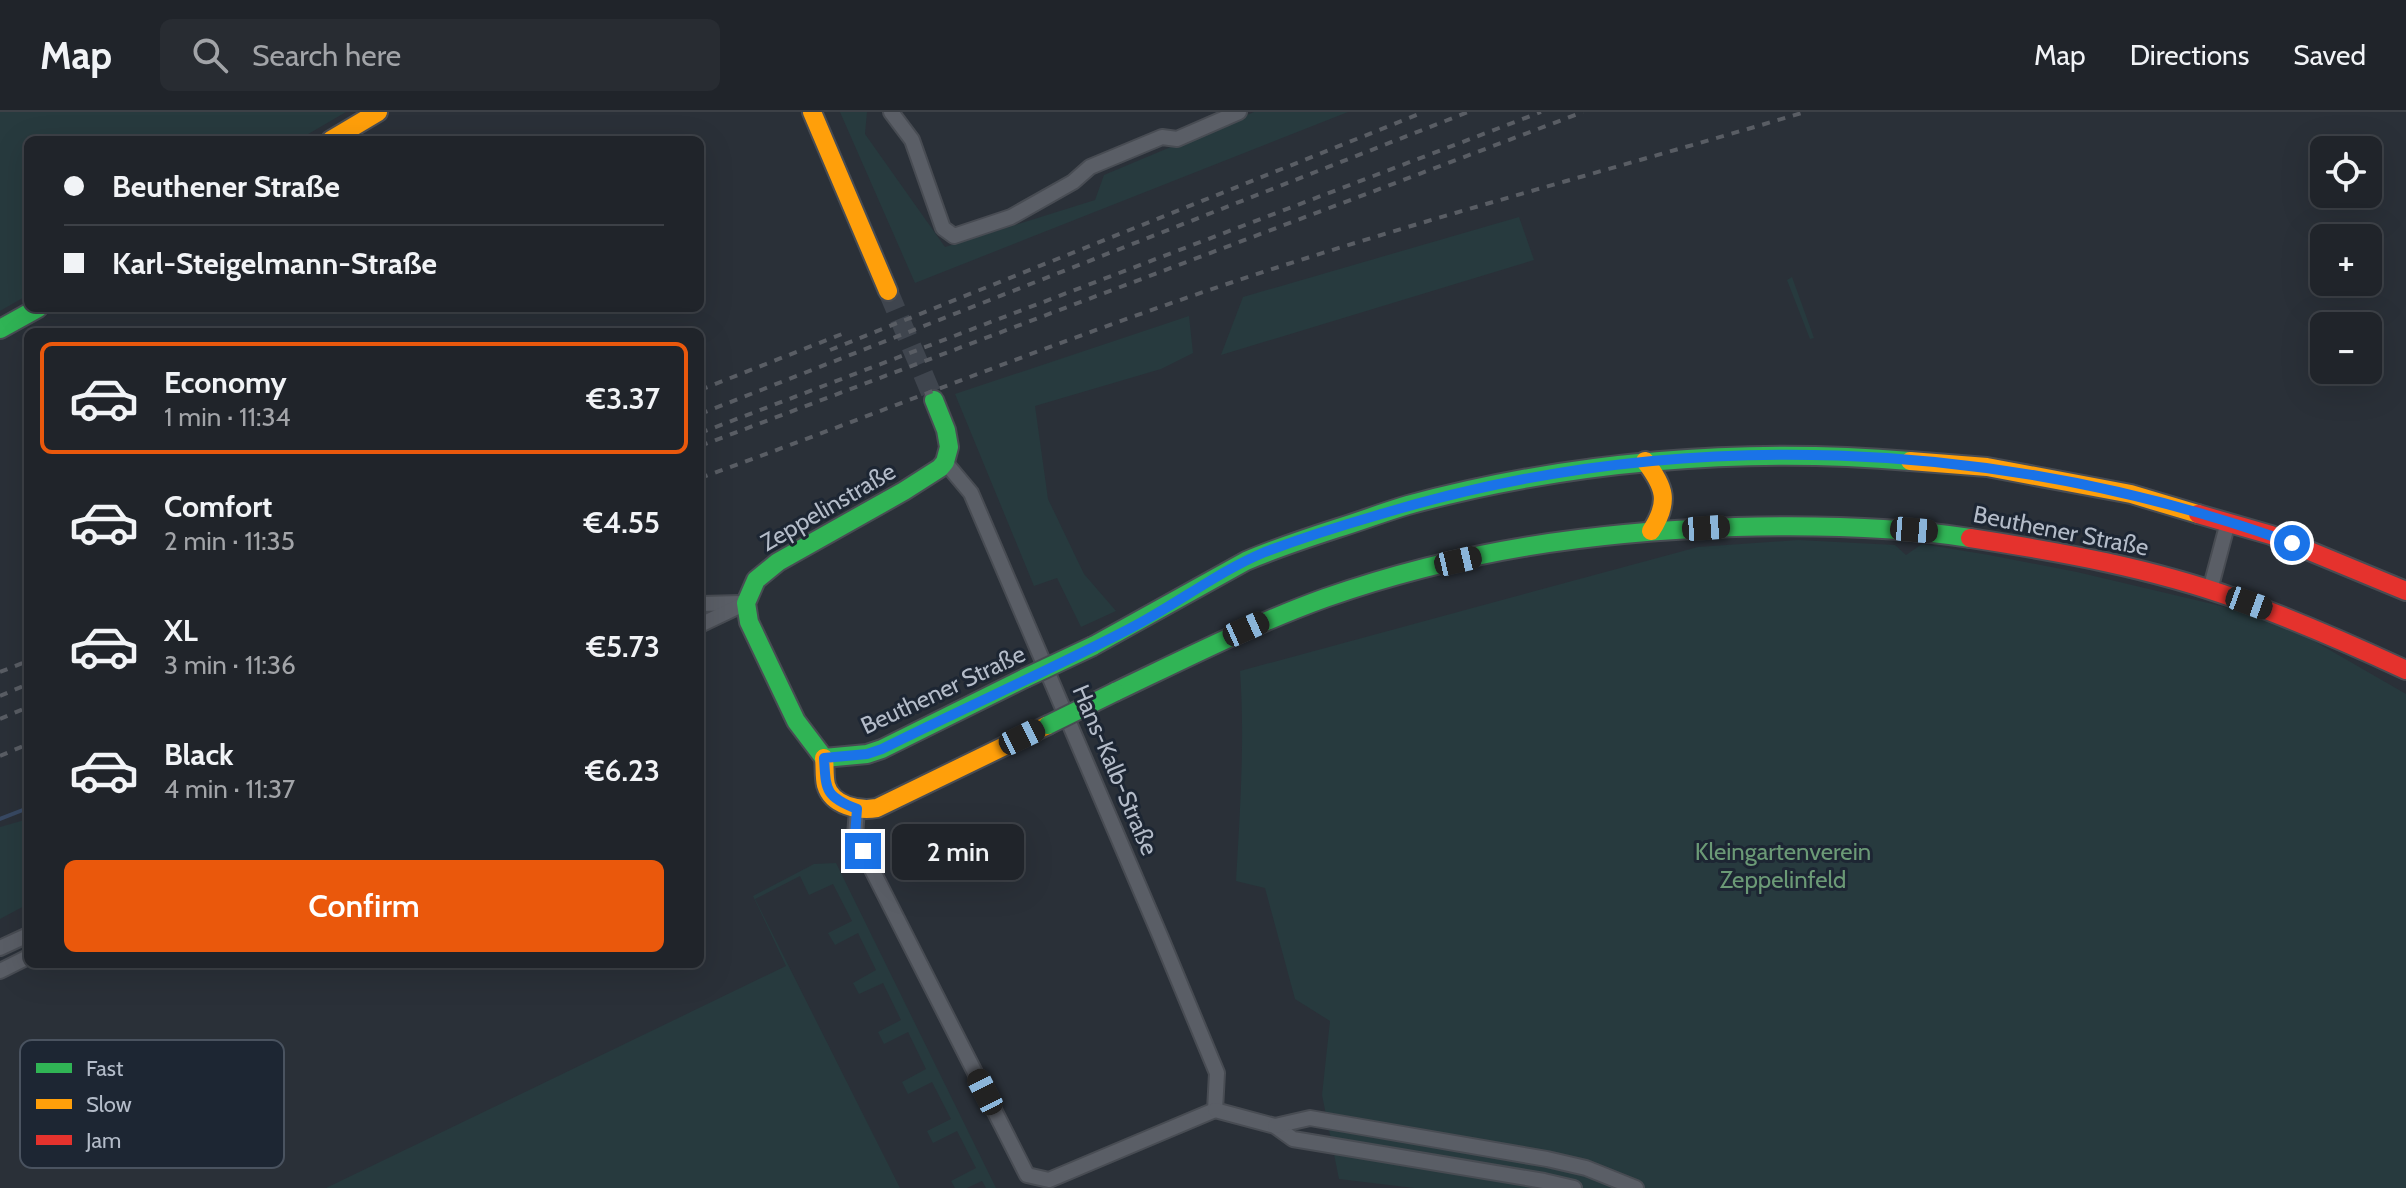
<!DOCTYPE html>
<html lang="en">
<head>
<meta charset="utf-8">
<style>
  :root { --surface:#20242a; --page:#282c32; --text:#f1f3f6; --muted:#a2a4a8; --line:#3d4147; --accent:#ea580c }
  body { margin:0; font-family:Cabin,sans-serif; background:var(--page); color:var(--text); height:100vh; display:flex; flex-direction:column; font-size:30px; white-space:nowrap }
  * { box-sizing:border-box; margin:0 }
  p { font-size:26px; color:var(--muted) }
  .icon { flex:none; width:44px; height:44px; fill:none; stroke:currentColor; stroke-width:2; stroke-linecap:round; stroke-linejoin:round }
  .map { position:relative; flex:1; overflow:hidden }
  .details { position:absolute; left:24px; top:216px; width:680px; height:640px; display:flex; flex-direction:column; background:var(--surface); border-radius:12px; box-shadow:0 8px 32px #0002,0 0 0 2px var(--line) }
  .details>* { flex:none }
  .banner { position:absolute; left:24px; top:24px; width:680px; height:176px; border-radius:12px; box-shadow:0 8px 32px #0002,0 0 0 2px var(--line); display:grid; align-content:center; height:176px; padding:0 40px; background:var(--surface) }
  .controls { position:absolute; left:2310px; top:24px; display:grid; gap:16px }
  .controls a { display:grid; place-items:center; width:72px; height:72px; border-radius:12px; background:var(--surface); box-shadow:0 8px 32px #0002,0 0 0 2px var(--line); font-size:40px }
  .end { position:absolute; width:36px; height:36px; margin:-18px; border:10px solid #1a73e8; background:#fff; box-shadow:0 0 0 4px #fff }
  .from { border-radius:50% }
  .bubble { position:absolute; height:56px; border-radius:12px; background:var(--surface); box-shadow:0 8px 32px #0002,0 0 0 2px var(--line); font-size:26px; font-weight:600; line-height:56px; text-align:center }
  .car { position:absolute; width:24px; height:48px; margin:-24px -12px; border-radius:10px; box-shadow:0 0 6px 2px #0007; background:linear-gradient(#222 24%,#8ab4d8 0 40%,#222 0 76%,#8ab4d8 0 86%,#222 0) }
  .banner b { display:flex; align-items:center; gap:28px; height:76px; font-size:30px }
  .banner b+b { border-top:2px solid var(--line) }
  .banner i { width:20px; height:20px; background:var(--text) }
  ul { padding:14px 0 0; list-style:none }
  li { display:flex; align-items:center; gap:24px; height:112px; margin:0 16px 12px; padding:0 24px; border:4px solid transparent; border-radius:12px }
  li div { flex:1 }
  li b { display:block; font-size:30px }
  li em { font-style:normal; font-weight:600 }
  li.current { border-color:var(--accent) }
  li>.icon { width:72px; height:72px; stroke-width:1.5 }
  .cta { display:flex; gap:16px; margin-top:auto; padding:16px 40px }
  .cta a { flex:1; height:92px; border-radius:12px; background:var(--accent); color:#fff; font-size:32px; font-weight:600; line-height:92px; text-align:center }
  header { display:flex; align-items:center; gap:48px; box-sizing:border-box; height:112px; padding:0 40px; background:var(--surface); border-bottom:2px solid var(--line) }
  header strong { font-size:38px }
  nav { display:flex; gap:44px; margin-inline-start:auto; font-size:28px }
  .search { width:560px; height:72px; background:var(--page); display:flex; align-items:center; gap:20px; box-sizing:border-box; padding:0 28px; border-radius:12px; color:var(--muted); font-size:30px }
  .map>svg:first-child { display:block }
  .green { fill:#273a3e }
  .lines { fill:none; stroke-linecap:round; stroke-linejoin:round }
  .stream { stroke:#384963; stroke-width:4 }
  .secondary-tunnel { stroke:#3f454e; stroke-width:20; stroke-dasharray:20 10; stroke-linecap:butt }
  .street-casing { stroke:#484c53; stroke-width:18 }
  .fast-casing { stroke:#484c53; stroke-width:22 }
  .slow-casing { stroke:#484c53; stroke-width:22 }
  .jam-casing { stroke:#484c53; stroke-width:22 }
  .street { stroke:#5a5e66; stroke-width:14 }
  .fast { stroke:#30b455; stroke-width:18 }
  .slow { stroke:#ff9f0a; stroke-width:18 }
  .jam { stroke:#e5322d; stroke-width:18 }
  .rail { stroke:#595d64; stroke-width:4; stroke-dasharray:8 8; stroke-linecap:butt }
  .fast-bridge-casing { stroke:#484c53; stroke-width:22; stroke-linecap:butt }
  .fast-bridge { stroke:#30b455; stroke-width:18 }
  .route { stroke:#1a73e8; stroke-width:10 }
  .labels { text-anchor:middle; stroke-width:6; stroke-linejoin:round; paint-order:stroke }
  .street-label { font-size:24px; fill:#b4bcc9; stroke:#1d2633 }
  .park-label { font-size:24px; fill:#6b9a76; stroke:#1d2633 }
  .key { fill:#1d2633; stroke:#4a5360; stroke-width:2 }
  .key-label { font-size:22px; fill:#b4bcc9 }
</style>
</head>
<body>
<header>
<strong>Map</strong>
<div class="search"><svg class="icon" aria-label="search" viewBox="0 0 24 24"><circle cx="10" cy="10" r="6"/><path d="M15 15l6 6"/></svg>Search here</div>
<nav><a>Map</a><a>Directions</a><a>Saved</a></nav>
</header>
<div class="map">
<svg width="2406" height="1076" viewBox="0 0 2406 1076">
  <rect width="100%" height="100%" fill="#2a3038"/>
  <g class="green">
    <polygon points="0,0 346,0 298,28 28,28 28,183 0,199"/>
    <polygon points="840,0 867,0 865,22 945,135 1095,88 1104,63 1254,0 1348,0 915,171"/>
    <polygon points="1519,105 1534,148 1221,243 1243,185"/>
    <polygon points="1792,165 1814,226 1810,227 1787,168"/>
    <polygon points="1189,204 1193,241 1161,257 1035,294 1048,387 1084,462 1116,499 1081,515 1057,466 1034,474 955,282"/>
    <path d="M1798,428L1895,433L1906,443L1922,432L1989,443L2077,460L2276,507L2406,582V1076H1414L1339,1067L1322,983L1330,909L1295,887L1265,776L1236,769C1240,699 1245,629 1240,559L1698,435Z"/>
    <polygon points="28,707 28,792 0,807 0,715"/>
    <polygon points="836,751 996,1076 986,1076 982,1069 967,1076 955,1076 951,1069 976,1056 957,1019 933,1031 927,1019 951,1007 932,970 908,982 902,970 926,957 908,920 884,932 878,920 901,908 883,871 859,882 853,871 876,858 858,821 835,833 828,821 852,809 833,772 809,783 800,764 755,787 900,1076 326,1076 786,854 753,784 814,752"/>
  </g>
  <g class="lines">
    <polyline class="stream" points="0,707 28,696"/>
    <polyline class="secondary-tunnel" points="888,179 934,288"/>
    <defs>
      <g id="street">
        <polyline points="891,0 912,28 943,116 954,124 1011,105 1073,70 1090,55 1162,25 1177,27 1239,0"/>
        <polyline points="945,350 971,381 1161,826 1217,961 1215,998"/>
        <polyline points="2210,478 2228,410"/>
        <polyline points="700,492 742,491"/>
        <polyline points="700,513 746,491"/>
        <polyline points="857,697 855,724 1027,1063 1049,1068 1215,998"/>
        <polyline points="0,836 28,823"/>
        <polyline points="0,859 28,845"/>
        <polyline points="1215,998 1275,1014 1293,1027 1544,1069 1574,1076"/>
        <polyline points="1275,1014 1310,1006 1547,1047 1586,1056 1636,1076"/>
      </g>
      <g id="fast">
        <polyline points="0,217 38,196"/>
        <path d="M1093,534L1246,449C1276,436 1307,426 1338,416C1361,409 1384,400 1408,393C1570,349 1742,335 1910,349"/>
        <path d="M1115,580C1184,547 1253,512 1325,486C1462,438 1591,420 1735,415C1813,413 1893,414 1970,426"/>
        <polyline points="824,646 796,609 749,510 746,491 756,468 778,450 904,379 940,356 945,350 949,335 946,318 934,288"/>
        <polyline points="824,646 867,642 882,637 1025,566"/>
      </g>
      <g id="slow">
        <polyline points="812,0 888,179"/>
        <polyline points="331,28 378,0"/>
        <path d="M1645,349C1665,375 1670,390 1651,419"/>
        <polyline points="1910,349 1987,355 2131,382 2198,402"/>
        <path d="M824,646C825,654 824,665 826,673C832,694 859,699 877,696L1048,613"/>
      </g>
      <g id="jam">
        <polyline points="2198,402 2271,423 2406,479"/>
        <path d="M1970,426C2061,440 2151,456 2237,487C2295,508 2350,532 2406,558"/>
      </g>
    </defs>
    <use href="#street" class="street-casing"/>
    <use href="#fast" class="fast-casing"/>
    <use href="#slow" class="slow-casing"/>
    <use href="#jam" class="jam-casing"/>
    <use href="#street" class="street"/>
    <use href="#fast" class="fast"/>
    <use href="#slow" class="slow"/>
    <use href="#jam" class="jam"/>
    <g class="rail">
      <polyline points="830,238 1424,0"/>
      <polyline points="700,278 842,222"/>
      <polyline points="700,302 1468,0"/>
      <polyline points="700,321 1541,0"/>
      <polyline points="700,334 1583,0"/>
      <path d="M700,366C878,302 1053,230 1233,170C1421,107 1615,57 1805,0"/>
      <polyline points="0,560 28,549"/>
      <polyline points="0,584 28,572"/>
      <polyline points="0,607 28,595"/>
      <polyline points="0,644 28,632"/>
    </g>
    <defs>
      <g id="fast-bridge">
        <polyline points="1025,566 1093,534"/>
        <polyline points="1048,613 1115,580"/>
      </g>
    </defs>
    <use href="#fast-bridge" class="fast-bridge-casing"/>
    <use href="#fast-bridge" class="fast-bridge"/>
  </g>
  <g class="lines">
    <path class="route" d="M863,739L855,724L857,697C825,684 826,679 824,646L867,642L882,637C964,596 1048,559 1129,517C1176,493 1217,460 1265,440C1302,426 1340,414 1378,403C1676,312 2000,326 2292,431"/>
  </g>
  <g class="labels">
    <g class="street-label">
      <text transform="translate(828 395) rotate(-30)" y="8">Zeppelinstraße</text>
      <text transform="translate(2061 419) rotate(11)" y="8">Beuthener Straße</text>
      <text transform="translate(943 578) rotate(-25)" y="8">Beuthener Straße</text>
      <text transform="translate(1115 658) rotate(67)" y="8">Hans-Kalb-Straße</text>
    </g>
    <g class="park-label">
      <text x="1783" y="748">Kleingartenverein<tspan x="1783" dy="28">Zeppelinfeld</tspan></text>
    </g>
  </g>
  <rect x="20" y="928" width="264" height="128" rx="12" class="key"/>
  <rect x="36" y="951" width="36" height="10" fill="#30b455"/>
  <rect x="36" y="987" width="36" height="10" fill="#ff9f0a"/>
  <rect x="36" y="1023" width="36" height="10" fill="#e5322d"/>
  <g class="key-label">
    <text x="86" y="964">Fast</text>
    <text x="86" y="1000">Slow</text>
    <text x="86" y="1036">Jam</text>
  </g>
</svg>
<div class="controls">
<a><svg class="icon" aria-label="locate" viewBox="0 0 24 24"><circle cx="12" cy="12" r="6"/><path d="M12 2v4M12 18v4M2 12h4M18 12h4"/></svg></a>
<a>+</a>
<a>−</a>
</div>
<i class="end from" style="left:2292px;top:431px"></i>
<i class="end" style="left:863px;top:739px"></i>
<div class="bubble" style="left:892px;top:712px;width:132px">2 min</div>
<i class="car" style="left:1706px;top:416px;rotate:86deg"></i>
<i class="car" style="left:1914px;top:418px;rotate:95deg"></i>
<i class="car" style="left:1458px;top:449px;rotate:77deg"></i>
<i class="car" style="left:2249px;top:491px;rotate:110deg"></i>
<i class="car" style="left:1246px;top:517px;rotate:66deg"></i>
<i class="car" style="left:1022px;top:625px;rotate:64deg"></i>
<i class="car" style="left:985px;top:980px;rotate:333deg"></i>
<div class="banner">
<b><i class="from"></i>Beuthener Straße</b>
<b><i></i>Karl-Steigelmann-Straße</b>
</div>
<section class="details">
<ul>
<li class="current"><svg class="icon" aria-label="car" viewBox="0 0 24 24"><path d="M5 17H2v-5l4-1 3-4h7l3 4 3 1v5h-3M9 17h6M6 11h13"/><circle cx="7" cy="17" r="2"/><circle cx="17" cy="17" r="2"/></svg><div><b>Economy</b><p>1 min · 11:34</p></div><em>€3.37</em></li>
<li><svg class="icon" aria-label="car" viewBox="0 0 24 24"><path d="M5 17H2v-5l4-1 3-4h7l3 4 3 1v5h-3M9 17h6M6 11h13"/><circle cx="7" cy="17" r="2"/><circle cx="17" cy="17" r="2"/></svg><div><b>Comfort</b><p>2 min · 11:35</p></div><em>€4.55</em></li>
<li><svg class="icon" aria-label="car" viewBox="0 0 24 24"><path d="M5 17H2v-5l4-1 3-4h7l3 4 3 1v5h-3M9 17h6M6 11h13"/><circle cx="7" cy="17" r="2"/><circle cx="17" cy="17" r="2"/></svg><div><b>XL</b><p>3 min · 11:36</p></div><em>€5.73</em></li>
<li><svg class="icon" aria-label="car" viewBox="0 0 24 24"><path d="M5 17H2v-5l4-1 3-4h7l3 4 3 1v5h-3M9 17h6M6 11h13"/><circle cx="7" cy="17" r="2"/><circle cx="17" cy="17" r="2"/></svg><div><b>Black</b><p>4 min · 11:37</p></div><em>€6.23</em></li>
</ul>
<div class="cta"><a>Confirm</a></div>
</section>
</div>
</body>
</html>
